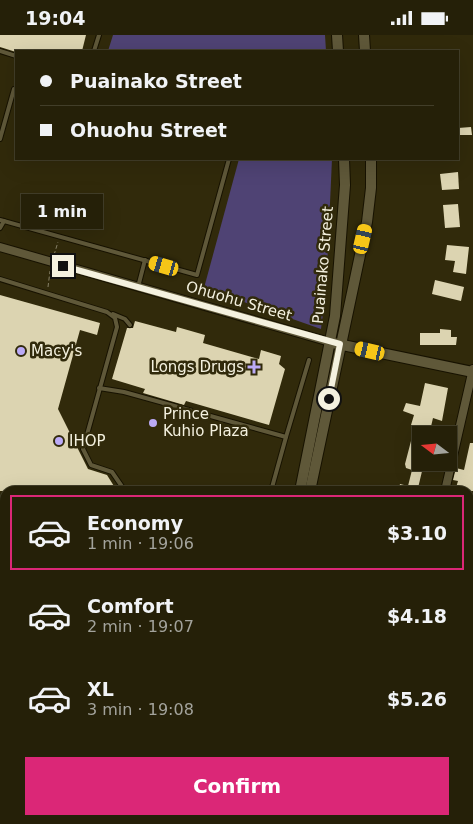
<!DOCTYPE html>
<html lang="en">
<head>
<meta charset="utf-8">
<style>
  :root { --surface:#252008; --page:#312d16; --text:#f1f3f6; --muted:#a3a39c; --line:#423e29; --accent:#db2777 }
  body { margin:0; font-family:"DejaVu Sans",sans-serif; background:var(--page); color:var(--text); height:100vh; display:flex; flex-direction:column; font-size:19px; white-space:nowrap }
  * { box-sizing:border-box; margin:0 }
  p { font-size:16px; color:var(--muted) }
  .icon { flex:none; width:28px; height:28px; fill:none; stroke:currentColor; stroke-width:2; stroke-linecap:round; stroke-linejoin:round }
  .map { position:relative; flex:1; overflow:hidden }
  .sheet { position:absolute; left:0px; top:451px; width:474px; height:339px; display:flex; flex-direction:column; background:var(--surface); border-radius:15px 15px 0 0; box-shadow:0 5px 20px #0002,0 0 0 1px var(--line) }
  .sheet>* { flex:none }
  .top-card { position:absolute; left:15px; top:15px; width:444px; height:110px; border-radius:0px; box-shadow:0 5px 20px #0002,0 0 0 1px var(--line); display:grid; align-content:center; height:110px; padding:0 25px; background:var(--surface) }
  .needle { width:32px; rotate:286deg }
  .buttons { position:absolute; left:412px; top:391px; display:grid; gap:10px }
  .buttons a { display:grid; place-items:center; width:45px; height:45px; border-radius:0px; background:var(--surface); box-shadow:0 5px 20px #0002,0 0 0 1px var(--line); font-size:25px }
  .end { position:absolute; width:22px; height:22px; margin:-11px; border:6px solid #f4f1df; background:#111; box-shadow:0 0 0 2px #111 }
  .from { border-radius:50% }
  .bubble { position:absolute; height:35px; border-radius:0px; background:var(--surface); box-shadow:0 5px 20px #0002,0 0 0 1px var(--line); font-size:16px; font-weight:700; line-height:35px; text-align:center }
  .car { position:absolute; width:15px; height:30px; margin:-15px -8px; border-radius:6px; box-shadow:0 0 4px 1px #0007; background:linear-gradient(#f5c518 24%,#345 0 40%,#f5c518 0 76%,#345 0 86%,#f5c518 0) }
  .top-card b { display:flex; align-items:center; gap:18px; height:48px; font-size:19px }
  .top-card b+b { border-top:1px solid var(--line) }
  .top-card i { width:12px; height:12px; background:var(--text) }
  ul { padding:9px 0 0; list-style:none }
  li { display:flex; align-items:center; gap:15px; height:75px; margin:0 10px 8px; padding:0 15px; border:2px solid transparent; border-radius:0px }
  li div { flex:1 }
  li b { display:block; font-size:19px }
  li em { font-style:normal; font-weight:700 }
  li.active { border-color:var(--accent) }
  li>.icon { width:45px; height:45px; stroke-width:1.5 }
  .primary-button { display:flex; gap:10px; margin-top:auto; padding:10px 25px }
  .primary-button a { flex:1; height:58px; border-radius:0px; background:var(--accent); color:#fff; font-size:20px; font-weight:700; line-height:58px; text-align:center }
  .status { display:flex; justify-content:space-between; align-items:center; height:35px; padding:0 25px; background:var(--surface); direction:ltr }
  .status svg { height:14px; fill:currentColor }
  .map>svg:first-child { display:block }
  .green { fill:#4f4374 }
  .building { fill:#dcd4b1 }
  .lines { fill:none; stroke-linecap:round; stroke-linejoin:round }
  .service-casing { stroke:#171200; stroke-width:6 }
  .minor-casing { stroke:#171200; stroke-width:10 }
  .tertiary-casing { stroke:#171200; stroke-width:12 }
  .trunk-casing { stroke:#171200; stroke-width:15 }
  .path { stroke:#878168; stroke-width:1; stroke-dasharray:4 2.5; stroke-linecap:butt }
  .service { stroke:#5f5839; stroke-width:4 }
  .minor { stroke:#5f5839; stroke-width:8 }
  .tertiary { stroke:#5f5839; stroke-width:10 }
  .trunk { stroke:#9b8611; stroke-width:12 }
  .route { stroke:#f4f1df; stroke-width:6 }
  .poi-dot { fill:#bbaaf6; stroke:#312a0b; stroke-width:2 }
  .labels { text-anchor:middle; stroke-width:5; stroke-linejoin:round; paint-order:stroke }
  .street-label { font-size:15px; fill:#f4f1df; stroke:#312a0b }
  .poi-label { font-size:15px; fill:#f4f1df; stroke:#312a0b; text-anchor:start }
</style>
</head>
<body>
<div class="status"><b>19:04</b><svg viewBox="0 0 49 12"><path d="M0 12V9h3v3zM5 12V6h3v6zM10 12V3h3v9zM15 12V0h3v12zM26 1h20v11H26zM47 4h2v5h-2z"/></svg></div>
<div class="map">
<svg width="473" height="789" viewBox="0 0 473 789">
  <rect width="100%" height="100%" fill="#312a0b"/>
  <g class="green">
    <polygon points="113,0 325,0 326,16 108,16"/>
    <polygon points="239,124 332,124 326,257 321,294 204,253"/>
    <polygon points="469,772 473,773 473,789 261,789 260,785 469,785"/>
  </g>
  <g class="building">
    <polygon points="0,0 86,0 82,16 53,14 53,16 16,17 0,12"/>
    <polygon points="471,92 472,100 458,100 458,93"/>
    <polygon points="458,137 459,154 442,155 440,139"/>
    <polygon points="458,169 460,192 445,193 443,170"/>
    <polygon points="447,210 469,212 466,239 453,237 455,226 445,225"/>
    <polygon points="435,245 464,252 461,266 432,259"/>
    <polygon points="0,260 100,288 97,300 80,295 58,374 88,434 107,440 117,456 0,456"/>
    <polygon points="135,286 176,297 177,292 205,300 203,308 259,324 261,315 281,321 279,329 285,334 269,390 186,366 184,370 143,358 145,354 112,344 127,293 133,293"/>
    <polygon points="440,294 451,295 451,302 457,302 456,310 420,310 420,298 440,298"/>
    <polygon points="425,348 448,353 442,386 433,383 429,400 420,400 422,393 411,390 414,380 403,376 406,368 420,371"/>
    <polygon points="411,406 421,409 421,428 424,428 418,453 420,456 398,456 400,449 408,451 412,435 406,433 405,429"/>
    <polygon points="470,408 473,408 473,456 455,456 458,446 453,445 456,433 464,435"/>
  </g>
  <g class="lines">
    <defs>
      <g id="service">
        <polyline points="0,16 16,21"/>
        <polyline points="94,16 99,0"/>
        <polyline points="0,104 14,54 16,54"/>
        <polyline points="0,185 197,240 229,124"/>
        <polyline points="0,193 4,186"/>
        <polyline points="0,244 107,277 115,283 117,292 83,414 91,430 112,437 125,456"/>
        <polyline points="138,252 145,225"/>
        <polyline points="113,279 125,284 130,290"/>
        <polyline points="99,353 124,357 286,402 309,325"/>
        <polyline points="271,456 286,402"/>
        <polyline points="0,636 5,633"/>
      </g>
      <g id="minor">
        <polyline points="0,212 330,307"/>
        <polyline points="445,456 473,334"/>
        <polyline points="469,582 473,583"/>
        <polyline points="469,707 473,708"/>
      </g>
      <g id="tertiary">
        <polyline points="337,0 338,16"/>
        <polyline points="364,0 365,16"/>
        <polyline points="333,308 473,337"/>
        <polyline points="300,456 335,281 345,150 344,124"/>
        <polyline points="310,456 367,187 371,153 371,124"/>
        <polyline points="247,789 248,785"/>
      </g>
      <g id="trunk">
        <polyline points="0,738 5,740"/>
        <polyline points="0,760 5,762"/>
        <polyline points="52,785 60,789"/>
        <polyline points="98,785 106,789"/>
        <polyline points="231,789 232,785"/>
      </g>
    </defs>
    <use href="#service" class="service-casing"/>
    <use href="#minor" class="minor-casing"/>
    <use href="#tertiary" class="tertiary-casing"/>
    <use href="#trunk" class="trunk-casing"/>
    <g class="path">
      <polyline points="54,220 58,207"/>
      <polyline points="48,252 50,236"/>
    </g>
    <use href="#service" class="service"/>
    <use href="#minor" class="minor"/>
    <use href="#tertiary" class="tertiary"/>
    <use href="#trunk" class="trunk"/>
  </g>
  <g class="lines">
    <polyline class="route" points="63,231 340,309 329,364"/>
  </g>
  <g class="poi-dot">
    <circle cx="21" cy="316" r="5"/>
    <path d="M251.5 324.5h5v5h5v5h-5v5h-5v-5h-5v-5h5z"/>
    <circle cx="153" cy="388" r="5"/>
    <circle cx="59" cy="406" r="5"/>
  </g>
  <g class="labels">
    <g class="street-label">
      <text transform="translate(323 230) rotate(-85)" y="5">Puainako Street</text>
      <text transform="translate(239 266) rotate(16)" y="5">Ohuohu Street</text>
    </g>
    <g class="poi-label">
      <text x="31" y="321">Macy's</text>
      <text x="244" y="337" text-anchor="end">Longs Drugs</text>
      <text x="163" y="384">Prince<tspan x="163" dy="17">Kuhio Plaza</tspan></text>
      <text x="69" y="411">IHOP</text>
    </g>
  </g>
</svg>
<div class="buttons">
<a><svg class="needle" viewBox="-14 -14 28 28"><path d="M0-13l5 13h-10z" fill="#e53935"/><path d="M0 13l5-13h-10z" fill="#a3a39c"/></svg></a>
</div>
<i class="end from" style="left:329px;top:364px"></i>
<i class="end" style="left:63px;top:231px"></i>
<div class="bubble" style="left:21px;top:159px;width:82px">1 min</div>
<i class="car" style="left:363px;top:204px;rotate:13deg"></i>
<i class="car" style="left:164px;top:231px;rotate:286deg"></i>
<i class="car" style="left:370px;top:316px;rotate:283deg"></i>
<div class="top-card">
<b><i class="from"></i>Puainako Street</b>
<b><i></i>Ohuohu Street</b>
</div>
<section class="sheet">
<ul>
<li class="active"><svg class="icon" aria-label="car" viewBox="0 0 24 24"><path d="M5 17H2v-5l4-1 3-4h7l3 4 3 1v5h-3M9 17h6M6 11h13"/><circle cx="7" cy="17" r="2"/><circle cx="17" cy="17" r="2"/></svg><div><b>Economy</b><p>1 min · 19:06</p></div><em>$3.10</em></li>
<li><svg class="icon" aria-label="car" viewBox="0 0 24 24"><path d="M5 17H2v-5l4-1 3-4h7l3 4 3 1v5h-3M9 17h6M6 11h13"/><circle cx="7" cy="17" r="2"/><circle cx="17" cy="17" r="2"/></svg><div><b>Comfort</b><p>2 min · 19:07</p></div><em>$4.18</em></li>
<li><svg class="icon" aria-label="car" viewBox="0 0 24 24"><path d="M5 17H2v-5l4-1 3-4h7l3 4 3 1v5h-3M9 17h6M6 11h13"/><circle cx="7" cy="17" r="2"/><circle cx="17" cy="17" r="2"/></svg><div><b>XL</b><p>3 min · 19:08</p></div><em>$5.26</em></li>
</ul>
<div class="primary-button"><a>Confirm</a></div>
</section>
</div>
</body>
</html>
